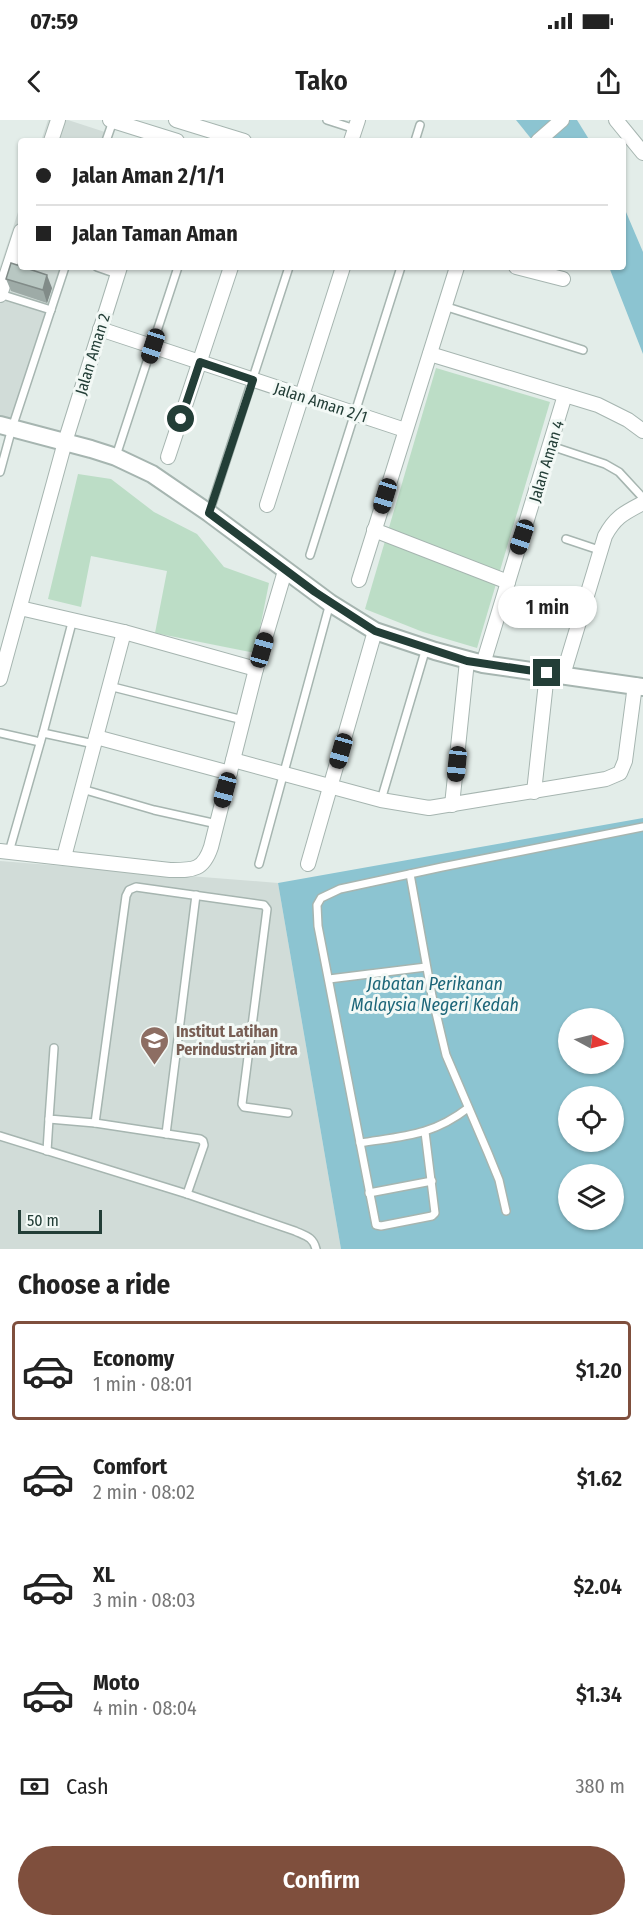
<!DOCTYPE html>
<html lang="en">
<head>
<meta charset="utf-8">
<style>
  :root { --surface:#fff; --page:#f6f6f6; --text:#222; --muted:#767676; --line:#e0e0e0; --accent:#7f4f3d }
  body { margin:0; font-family:"Fira Sans Condensed",sans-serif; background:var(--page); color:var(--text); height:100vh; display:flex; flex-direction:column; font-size:22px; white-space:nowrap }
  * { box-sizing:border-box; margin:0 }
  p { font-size:20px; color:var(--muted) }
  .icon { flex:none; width:33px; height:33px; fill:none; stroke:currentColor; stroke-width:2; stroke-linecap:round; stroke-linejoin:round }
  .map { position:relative; height:1129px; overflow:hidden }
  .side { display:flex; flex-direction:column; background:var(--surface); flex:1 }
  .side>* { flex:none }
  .top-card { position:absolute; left:18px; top:18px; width:608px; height:132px; border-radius:6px; box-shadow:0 2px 4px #0004; display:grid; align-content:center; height:132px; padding:0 18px; background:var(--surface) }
  .needle { width:39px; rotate:97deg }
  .controls { position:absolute; left:558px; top:888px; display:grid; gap:12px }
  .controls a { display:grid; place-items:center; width:66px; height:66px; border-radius:50%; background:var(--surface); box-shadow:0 2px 4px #0004; font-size:30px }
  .scale { position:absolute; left:18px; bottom:15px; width:84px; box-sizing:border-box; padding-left:6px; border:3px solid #233e37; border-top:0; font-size:16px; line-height:21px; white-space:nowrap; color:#233e37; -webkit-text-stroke:4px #f3f9f6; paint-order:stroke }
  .end { position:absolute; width:27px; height:27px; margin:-14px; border:8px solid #233e37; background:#fff; box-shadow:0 0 0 3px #fff }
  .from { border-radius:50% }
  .bubble { position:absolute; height:42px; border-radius:21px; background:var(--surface); box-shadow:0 2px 4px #0004; font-size:20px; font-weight:600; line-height:42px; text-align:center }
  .car { position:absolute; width:18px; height:36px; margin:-18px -9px; border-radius:8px; box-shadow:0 0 4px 2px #0007; background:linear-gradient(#222 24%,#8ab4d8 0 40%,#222 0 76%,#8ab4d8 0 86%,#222 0) }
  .top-card b { display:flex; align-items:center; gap:21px; height:57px; font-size:22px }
  .top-card b+b { border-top:2px solid var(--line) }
  .top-card i { width:15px; height:15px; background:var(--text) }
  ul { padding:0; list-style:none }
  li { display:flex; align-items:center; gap:18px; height:99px; margin:0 12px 9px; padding:0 6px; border:3px solid transparent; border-radius:6px }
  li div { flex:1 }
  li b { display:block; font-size:22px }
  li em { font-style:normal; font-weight:600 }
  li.selected { border-color:var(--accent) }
  li>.icon { width:54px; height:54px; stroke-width:1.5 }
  h2 { padding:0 18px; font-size:27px; line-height:72px }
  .pay { display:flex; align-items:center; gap:15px; height:66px; padding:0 18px; font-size:22px }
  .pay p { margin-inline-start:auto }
  .action { display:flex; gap:12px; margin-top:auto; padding:12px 18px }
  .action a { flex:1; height:69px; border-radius:36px; background:var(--accent); color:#fff; font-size:24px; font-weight:600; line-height:69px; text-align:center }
  .status { display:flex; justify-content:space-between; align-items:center; height:42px; padding:0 30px; background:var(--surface); direction:ltr }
  .status svg { height:16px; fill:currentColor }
  header { display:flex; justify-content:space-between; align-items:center; height:78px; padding:0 18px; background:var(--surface); font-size:27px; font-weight:600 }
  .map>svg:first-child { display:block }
  .built { fill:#d1dcd8 }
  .green { fill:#bcddc6 }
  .water { fill:#8cc4d1; fill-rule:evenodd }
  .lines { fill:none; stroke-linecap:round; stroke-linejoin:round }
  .service-casing { stroke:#a6b5b0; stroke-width:10 }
  .minor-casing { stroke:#a6b5b0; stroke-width:16 }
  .tertiary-casing { stroke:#a6b5b0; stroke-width:20 }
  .service { stroke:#fff; stroke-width:7 }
  .minor { stroke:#fff; stroke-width:14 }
  .tertiary { stroke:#fff; stroke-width:16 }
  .wall { fill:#9eaba7 }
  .shaded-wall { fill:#818b88 }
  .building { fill:#b8c7c2; stroke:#818b88; stroke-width:1.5 }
  .route { stroke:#233e37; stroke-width:8 }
  .labels { text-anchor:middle; stroke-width:6; stroke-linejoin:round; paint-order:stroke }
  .street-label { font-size:16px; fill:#233e37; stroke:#f3f9f6 }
  .education-label { font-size:16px; font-weight:bold; fill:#785e54; stroke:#f3f9f6; text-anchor:start }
  .water-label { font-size:18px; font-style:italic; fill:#1d6679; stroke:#f3f9f6 }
</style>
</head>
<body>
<div class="status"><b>07:59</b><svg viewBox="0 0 49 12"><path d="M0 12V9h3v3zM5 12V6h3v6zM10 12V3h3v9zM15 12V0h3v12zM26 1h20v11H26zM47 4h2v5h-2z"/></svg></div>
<header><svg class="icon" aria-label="back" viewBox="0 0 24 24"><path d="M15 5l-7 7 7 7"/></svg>Tako<svg class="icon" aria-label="share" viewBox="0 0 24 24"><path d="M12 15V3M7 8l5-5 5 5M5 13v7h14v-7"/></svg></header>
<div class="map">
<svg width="643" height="1129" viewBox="0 0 643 1129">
  <rect width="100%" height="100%" fill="#e3ede9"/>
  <g class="built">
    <polygon points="48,0 68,0 108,13 105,21 41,21"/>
    <polygon points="21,83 21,147 64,147 11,307 0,303 0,147"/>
    <polygon points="0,741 278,763 341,1129 0,1129"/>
  </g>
  <g class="green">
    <polygon points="436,248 550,282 477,528 423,512 365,489"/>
    <polygon points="78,354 111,359 154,392 197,414 224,447 269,463 255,533 155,513 167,451 91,436 81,487 48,479"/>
  </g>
  <g class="water">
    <polygon points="516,0 577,0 590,21 533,21"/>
    <polygon points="623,85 643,132 643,234 609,147 622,147"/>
    <path d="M643,698V1129H341L278,763ZM568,898H614V944H568ZM568,976H614V1022H568ZM568,1054H614V1100H568Z"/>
  </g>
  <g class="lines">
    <defs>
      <g id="service">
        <polyline points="327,0 355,9"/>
        <polyline points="106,21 113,1"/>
        <polyline points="415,21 420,5"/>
        <polyline points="97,147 117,154"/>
        <polyline points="0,174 51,190"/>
        <polyline points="444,186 583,230"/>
        <polyline points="551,326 605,344 619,352 643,378"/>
        <polyline points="116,336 178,147"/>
        <polyline points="0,352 12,308 65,147"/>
        <polyline points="209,393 289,147"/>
        <polyline points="566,419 599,430"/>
        <polyline points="310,435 401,147"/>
        <polyline points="109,566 243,600"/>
        <polyline points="0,613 40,622"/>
        <polyline points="43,613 94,624"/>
        <polyline points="82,669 154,690 217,704"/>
        <polyline points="381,680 426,528"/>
        <polyline points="9,732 43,613 73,499"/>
        <polyline points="259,744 330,483"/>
        <polyline points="410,754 432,876 446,935 488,1033 499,1060 506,1091"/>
        <polyline points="329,859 426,847"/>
        <polyline points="54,928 49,999 95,1003 200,1019 203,1021 204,1025 187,1074"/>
        <polyline points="95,1003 126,776 129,770 136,767 264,785 267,789 242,984 244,987 288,993"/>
        <polyline points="425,1012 435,1093 432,1096 381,1106 376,1105 318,806 317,785 321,778 340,769 442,747 643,707"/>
        <polyline points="166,1014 196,775"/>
        <path d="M0,1016L187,1074L295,1111C306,1116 313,1117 316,1129"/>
        <path d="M360,1023C403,1016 432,1016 468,988"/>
        <polyline points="47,1031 49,999"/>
        <polyline points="369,1073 432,1061"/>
      </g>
      <g id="minor">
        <polyline points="110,0 177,21"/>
        <polyline points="176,0 244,21"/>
        <polyline points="616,0 643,33"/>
        <polyline points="51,21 58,0"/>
        <polyline points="351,21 358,0"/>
        <polyline points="538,21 562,0"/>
        <polyline points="516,147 563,159"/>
        <polyline points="0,175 21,111"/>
        <polyline points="100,209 405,310"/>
        <polyline points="430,234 598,285 628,300 643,311"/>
        <polyline points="168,337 231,147"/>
        <polyline points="267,385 343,147"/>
        <polyline points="374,410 508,462"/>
        <polyline points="359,460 457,147"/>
        <polyline points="20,488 124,512 256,549"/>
        <polyline points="483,544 565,275"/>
        <path d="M563,555L605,416C615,397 624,393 643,383"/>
        <polyline points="0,559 65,322 120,147"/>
        <polyline points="96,617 230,653"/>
        <polyline points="233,640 381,680 429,688 606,659 620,653 625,641 635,565"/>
        <polyline points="534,672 547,553"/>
        <polyline points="452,685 467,541"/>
        <path d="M0,731L170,750C193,750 203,751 211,727L256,549L285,451"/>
        <polyline points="64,737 124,512"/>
        <polyline points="308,744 375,511"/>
      </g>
      <polyline id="tertiary" points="0,305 91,329 116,337 152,354 209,393 330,483 375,511 435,531 483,544 643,567"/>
    </defs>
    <use href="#service" class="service-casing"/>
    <use href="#minor" class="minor-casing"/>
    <use href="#tertiary" class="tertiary-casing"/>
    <use href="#service" class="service"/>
    <use href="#minor" class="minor"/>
    <use href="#tertiary" class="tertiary"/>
  </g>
  <polygon class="wall" points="6,159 52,168 47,183 11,171"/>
  <polygon class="shaded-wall" points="47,155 52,168 47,183 43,170"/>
  <polygon class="building" points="11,143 47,155 43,170 6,159"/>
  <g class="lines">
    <polyline class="route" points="181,299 200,242 253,260 209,393 315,472 375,511 467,541 547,553"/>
  </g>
  <defs>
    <symbol id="university-pin" viewBox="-11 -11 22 30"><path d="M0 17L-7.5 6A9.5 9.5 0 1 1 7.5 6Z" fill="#8d6e63" stroke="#f3f9f6"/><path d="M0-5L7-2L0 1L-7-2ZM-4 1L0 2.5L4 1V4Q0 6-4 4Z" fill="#fff"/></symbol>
  </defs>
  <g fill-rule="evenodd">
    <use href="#university-pin" x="138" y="904" width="33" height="45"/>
  </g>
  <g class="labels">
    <g class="street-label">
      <text transform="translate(92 234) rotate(-73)" y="6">Jalan Aman 2</text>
      <text transform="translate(321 282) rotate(18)" y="6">Jalan Aman 2/1</text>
      <text transform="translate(546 341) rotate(-73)" y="6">Jalan Aman 4</text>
    </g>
    <g class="education-label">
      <text x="176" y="917">Institut Latihan<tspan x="176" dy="18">Perindustrian Jitra</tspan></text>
    </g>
    <g class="water-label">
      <text x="435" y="870">Jabatan Perikanan<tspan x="435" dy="21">Malaysia Negeri Kedah</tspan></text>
    </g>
  </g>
</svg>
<div class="controls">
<a><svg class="needle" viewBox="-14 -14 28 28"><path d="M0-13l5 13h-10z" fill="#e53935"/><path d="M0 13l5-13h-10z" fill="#767676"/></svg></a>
<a><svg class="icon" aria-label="locate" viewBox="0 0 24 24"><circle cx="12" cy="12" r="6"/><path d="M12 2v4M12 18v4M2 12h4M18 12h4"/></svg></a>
<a><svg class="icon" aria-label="layers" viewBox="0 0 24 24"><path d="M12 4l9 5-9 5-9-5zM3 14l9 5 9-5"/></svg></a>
</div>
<div class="scale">50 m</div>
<i class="end from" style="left:181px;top:299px"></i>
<i class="end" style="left:547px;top:553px"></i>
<div class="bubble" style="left:498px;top:466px;width:99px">1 min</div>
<i class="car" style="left:153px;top:226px;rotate:198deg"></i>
<i class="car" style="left:385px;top:376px;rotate:197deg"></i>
<i class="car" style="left:522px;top:417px;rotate:198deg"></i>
<i class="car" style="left:262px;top:530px;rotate:16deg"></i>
<i class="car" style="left:341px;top:631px;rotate:196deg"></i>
<i class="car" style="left:457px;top:644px;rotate:186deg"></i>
<i class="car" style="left:225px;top:670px;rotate:195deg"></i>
<div class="top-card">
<b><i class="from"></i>Jalan Aman 2/1/1</b>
<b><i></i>Jalan Taman Aman</b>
</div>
</div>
<section class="side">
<h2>Choose a ride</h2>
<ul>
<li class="selected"><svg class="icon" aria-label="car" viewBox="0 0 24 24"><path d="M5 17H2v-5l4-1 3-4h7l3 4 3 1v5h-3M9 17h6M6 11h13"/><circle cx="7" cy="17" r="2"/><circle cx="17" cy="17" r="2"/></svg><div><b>Economy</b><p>1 min · 08:01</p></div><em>$1.20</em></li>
<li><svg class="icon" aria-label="car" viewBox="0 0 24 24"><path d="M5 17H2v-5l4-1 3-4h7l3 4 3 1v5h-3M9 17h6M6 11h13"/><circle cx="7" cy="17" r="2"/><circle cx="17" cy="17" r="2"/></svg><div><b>Comfort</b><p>2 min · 08:02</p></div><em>$1.62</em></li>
<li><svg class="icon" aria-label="car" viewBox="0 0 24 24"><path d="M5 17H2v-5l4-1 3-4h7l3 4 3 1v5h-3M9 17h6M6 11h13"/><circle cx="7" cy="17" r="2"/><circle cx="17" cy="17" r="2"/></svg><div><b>XL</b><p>3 min · 08:03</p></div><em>$2.04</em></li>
<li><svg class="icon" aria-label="car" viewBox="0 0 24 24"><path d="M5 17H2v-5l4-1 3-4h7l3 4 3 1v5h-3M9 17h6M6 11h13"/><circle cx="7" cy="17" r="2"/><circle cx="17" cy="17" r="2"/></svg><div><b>Moto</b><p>4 min · 08:04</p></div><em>$1.34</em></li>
</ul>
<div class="pay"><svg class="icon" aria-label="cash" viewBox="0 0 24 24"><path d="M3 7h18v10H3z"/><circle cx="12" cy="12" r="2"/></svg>Cash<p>380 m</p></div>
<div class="action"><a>Confirm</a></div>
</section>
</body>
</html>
